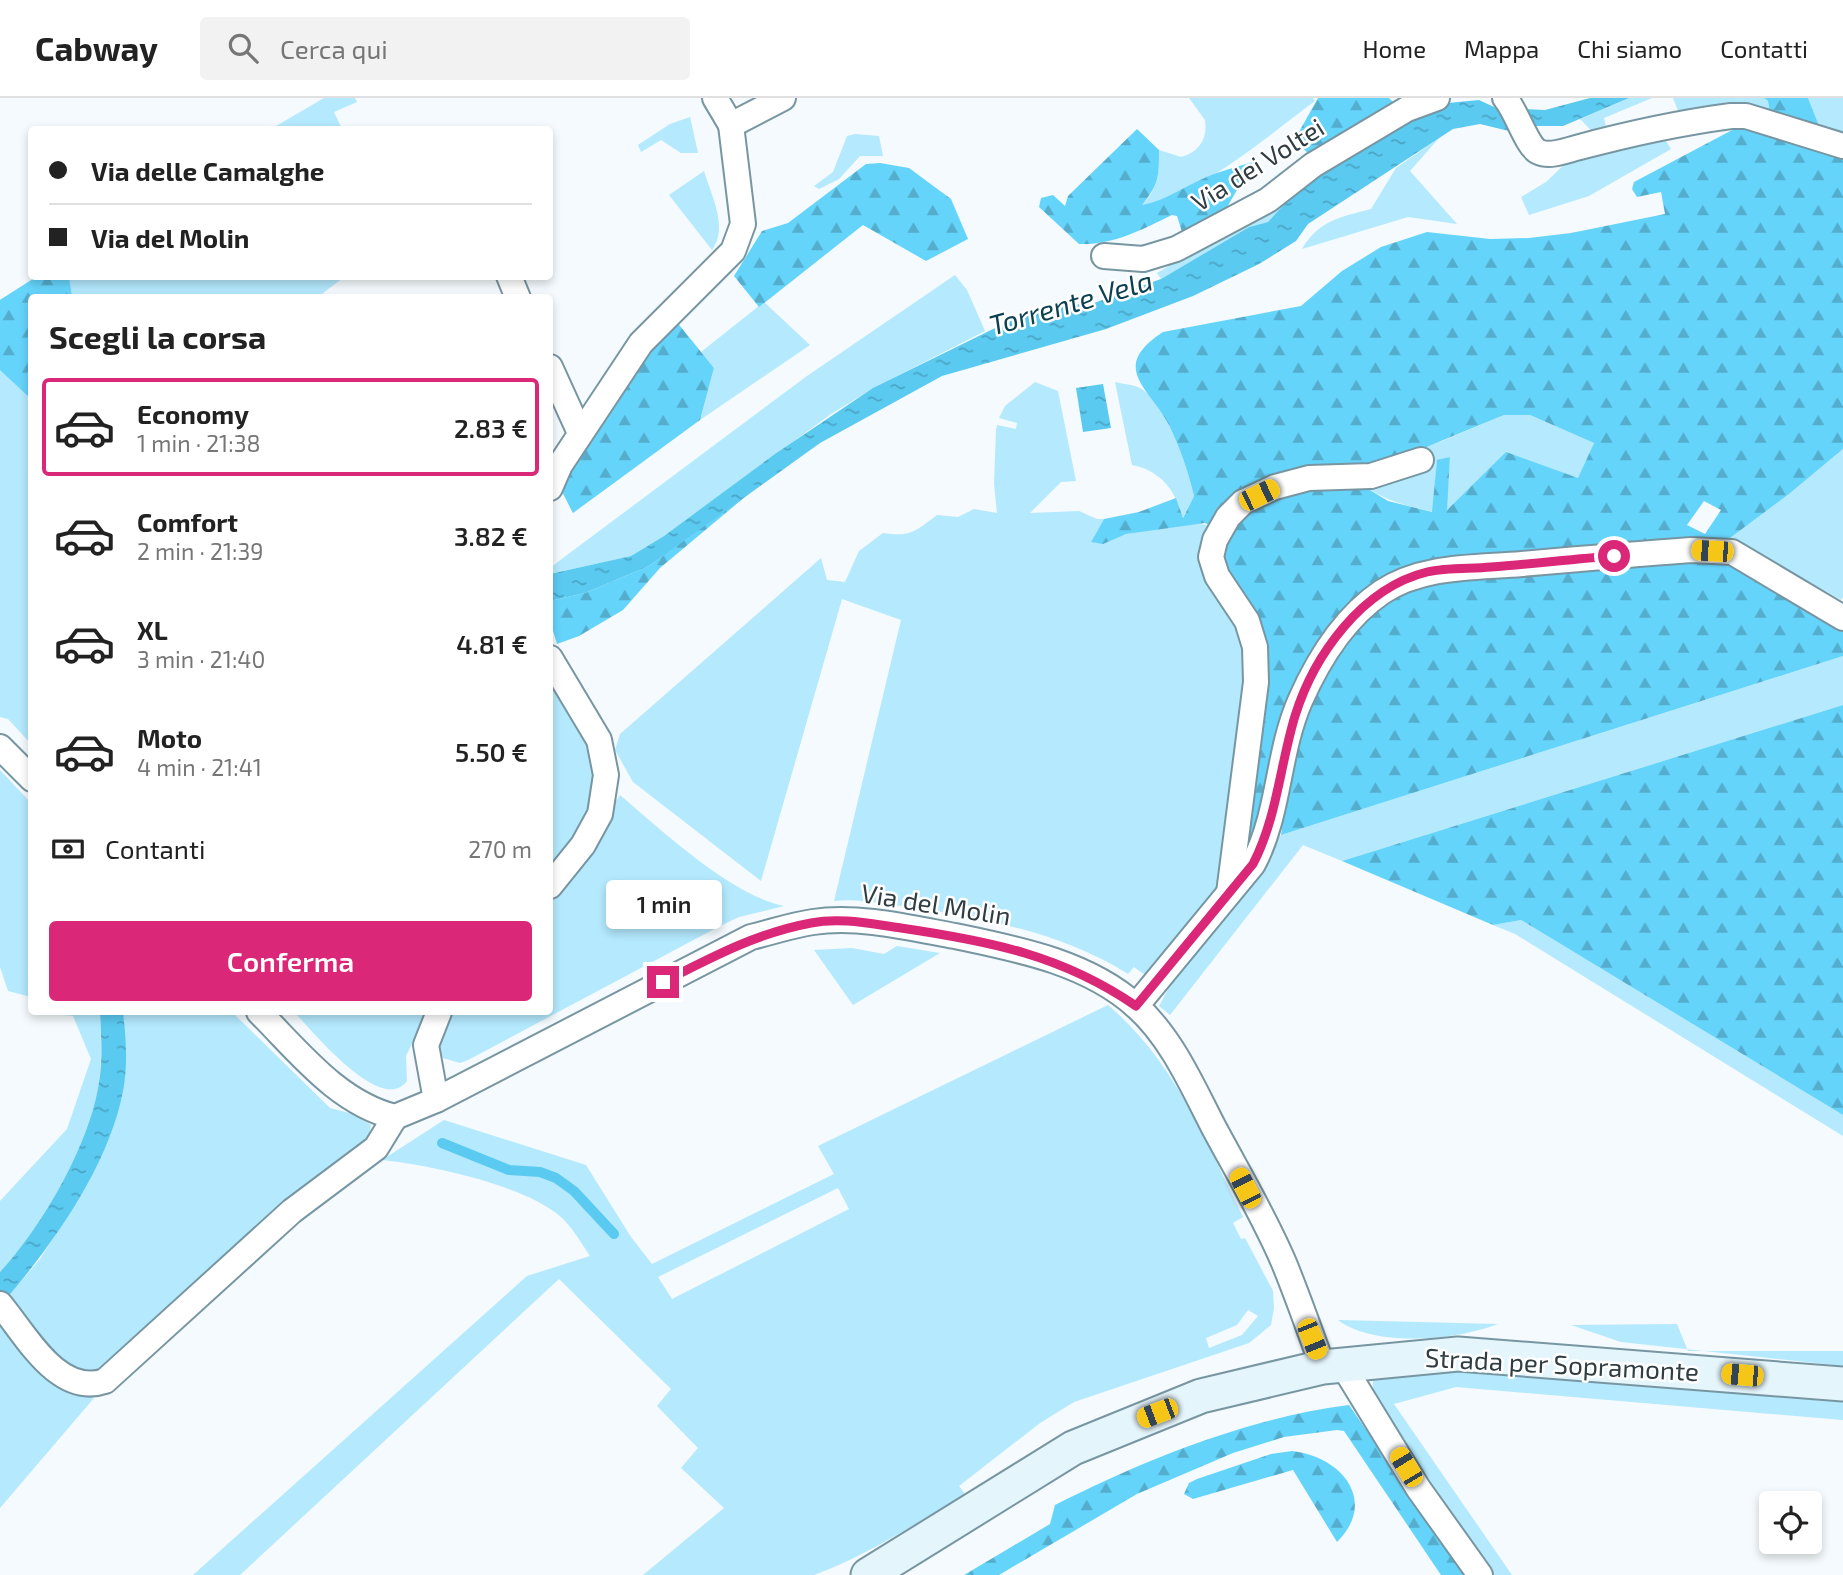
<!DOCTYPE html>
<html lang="it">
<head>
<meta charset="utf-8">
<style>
	body { margin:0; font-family:"Exo 2",sans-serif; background:#f2f2f2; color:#222; height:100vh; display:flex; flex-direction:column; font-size:26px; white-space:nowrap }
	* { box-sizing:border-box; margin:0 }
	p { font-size:23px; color:#767676 }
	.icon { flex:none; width:38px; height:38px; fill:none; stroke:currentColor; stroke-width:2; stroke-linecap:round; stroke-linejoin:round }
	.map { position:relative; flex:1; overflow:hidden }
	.sheet { position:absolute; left:28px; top:196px; width:525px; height:721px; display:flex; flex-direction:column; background:#fff; border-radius:7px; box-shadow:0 4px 10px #0003 }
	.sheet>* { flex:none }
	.hud { position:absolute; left:28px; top:28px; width:525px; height:154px; border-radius:7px; box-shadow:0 4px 10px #0003; display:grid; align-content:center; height:154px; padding:0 21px; background:#fff }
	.buttons { position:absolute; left:1759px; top:1393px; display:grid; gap:14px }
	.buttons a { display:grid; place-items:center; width:63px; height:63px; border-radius:7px; background:#fff; box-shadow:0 4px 10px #0003; font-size:35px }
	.end { position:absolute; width:32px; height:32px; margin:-16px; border:9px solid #db2777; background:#fff; box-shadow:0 0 0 4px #fff }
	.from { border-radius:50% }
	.bubble { position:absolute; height:49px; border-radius:7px; background:#fff; box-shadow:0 4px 10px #0003; font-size:23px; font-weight:600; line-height:49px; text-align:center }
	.car { position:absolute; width:21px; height:42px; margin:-21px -10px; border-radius:9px; box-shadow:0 0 5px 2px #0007; background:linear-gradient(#f5c518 24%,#345 0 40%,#f5c518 0 76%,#345 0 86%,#f5c518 0) }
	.hud b { display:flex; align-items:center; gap:24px; height:66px; font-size:26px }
	.hud b+b { border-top:2px solid #e0e0e0 }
	.hud i { width:18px; height:18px; background:#222 }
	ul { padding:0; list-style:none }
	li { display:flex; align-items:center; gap:21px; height:98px; margin:0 14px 10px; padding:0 7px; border:4px solid transparent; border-radius:7px }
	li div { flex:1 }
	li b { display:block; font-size:26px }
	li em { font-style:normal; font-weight:600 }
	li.current { border-color:#db2777 }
	li>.icon { width:63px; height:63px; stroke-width:1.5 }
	h2 { padding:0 21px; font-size:32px; line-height:84px }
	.pay { display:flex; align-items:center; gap:18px; height:77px; padding:0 21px; font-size:26px }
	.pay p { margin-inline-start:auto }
	.button { display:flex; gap:14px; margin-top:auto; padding:14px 21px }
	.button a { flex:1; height:80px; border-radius:7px; background:#db2777; color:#fff; font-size:28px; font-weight:600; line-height:80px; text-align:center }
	header { display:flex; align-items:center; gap:42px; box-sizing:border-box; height:98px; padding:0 35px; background:#fff; border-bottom:2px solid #e0e0e0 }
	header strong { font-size:33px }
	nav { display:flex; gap:38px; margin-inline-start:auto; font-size:24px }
	.search { width:490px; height:63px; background:#f2f2f2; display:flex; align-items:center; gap:18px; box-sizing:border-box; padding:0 24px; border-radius:7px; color:#767676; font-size:26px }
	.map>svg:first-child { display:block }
	.grass { fill:#b4e9fe; fill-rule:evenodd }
	.forest { fill:url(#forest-firs); fill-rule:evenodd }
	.water { fill:url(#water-ripples) }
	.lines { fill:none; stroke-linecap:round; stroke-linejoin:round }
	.stream { stroke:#5acaf1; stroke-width:10 }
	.minor-casing { stroke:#7796a2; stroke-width:28 }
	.secondary-casing { stroke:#7796a2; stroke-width:37 }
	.minor { stroke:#fff; stroke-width:24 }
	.secondary { stroke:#e5f5fc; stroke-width:33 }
	.route { stroke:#db2777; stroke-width:9 }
	.labels { text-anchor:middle; stroke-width:5; stroke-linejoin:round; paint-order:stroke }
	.street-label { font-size:26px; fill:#303d42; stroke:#fff }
	.water-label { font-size:28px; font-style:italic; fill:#0d4050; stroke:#fff }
</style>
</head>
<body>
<header>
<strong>Cabway</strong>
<div class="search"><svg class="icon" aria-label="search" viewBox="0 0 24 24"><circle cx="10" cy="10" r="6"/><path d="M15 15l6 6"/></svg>Cerca qui</div>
<nav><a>Home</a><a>Mappa</a><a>Chi siamo</a><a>Contatti</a></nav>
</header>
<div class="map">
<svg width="1843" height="1477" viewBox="0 0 1843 1477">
	<defs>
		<pattern id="forest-firs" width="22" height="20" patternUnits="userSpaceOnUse" patternTransform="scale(1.75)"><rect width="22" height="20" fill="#65d4fb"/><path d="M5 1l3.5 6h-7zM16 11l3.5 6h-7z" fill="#54adcd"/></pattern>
		<pattern id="water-ripples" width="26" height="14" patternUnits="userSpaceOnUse" patternTransform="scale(1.75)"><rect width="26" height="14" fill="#5acaf1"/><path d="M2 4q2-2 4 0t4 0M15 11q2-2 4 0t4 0" fill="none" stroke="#4ba5c5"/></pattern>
	</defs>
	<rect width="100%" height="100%" fill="#f4fafd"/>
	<g class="grass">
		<path d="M 324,0 L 355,0 L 357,4 L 334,14 L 342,31 L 271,31 Z"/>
		<path d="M 1189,0 L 1313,0 L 1315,3 C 1263,41 1206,94 1141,108 C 1159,90 1159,76 1159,52 L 1181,59 C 1199,54 1208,41 1205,22 Z"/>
		<path d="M 1629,0 L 1652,0 L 1604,20 L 1607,33 L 1595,36 L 1580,21 Z"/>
		<path d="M 1673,0 L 1764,0 L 1768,3 L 1770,16 L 1728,4 L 1679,15 Z"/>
		<path d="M 1808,0 L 1843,0 L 1843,37 L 1820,30 Z"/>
		<path d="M 690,19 L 698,55 L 681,55 L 661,42 L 641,54 L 638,47 L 670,26 Z"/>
		<path d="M 855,36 L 879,38 L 883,58 L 860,58 L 839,81 L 819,91 L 814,88 L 833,74 L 847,38 Z"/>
		<path d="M 1662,37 L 1671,51 L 1589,98 L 1529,117 L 1521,99 L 1546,84 L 1567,64 Z"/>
		<path d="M 1439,40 L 1410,73 L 1457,126 L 1408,119 L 1302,151 C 1319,122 1341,119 1371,111 L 1396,70 Z"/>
		<path d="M 704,73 C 711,97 729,130 712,152 L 669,97 Z"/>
		<path d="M 1299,90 L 1268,124 L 1249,129 L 1161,181 L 1157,175 Z"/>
		<path d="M 955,177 L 967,192 L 985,233 L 872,291 L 831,316 L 664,438 L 631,458 L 550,476 L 550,471 L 555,466 L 807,278 Z"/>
		<path d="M 36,179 L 344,179 L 318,199 L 32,200 L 31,646 L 8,621 L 0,619 L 0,202 Z"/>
		<path d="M 764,204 L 810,247 L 700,322 L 714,270 L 701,254 Z"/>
		<path d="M 1035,284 L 1058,293 L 1076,383 L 1061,384 L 1030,415 L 1079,413 L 1097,421 L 1104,421 L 1091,444 C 1104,446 1110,441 1123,437 C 1143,432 1195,420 1212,429 L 1244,537 L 1248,592 L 1216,797 L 1148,879 L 1134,869 L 1128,876 C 1063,835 984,820 908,809 C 883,806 859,800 834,803 L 901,522 L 842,501 L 761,783 L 633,684 L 615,652 L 620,636 L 821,460 L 827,482 L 845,484 L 859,453 L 883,435 C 911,439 914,434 937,417 L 958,419 L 974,411 L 997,415 L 994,386 L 996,332 L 997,327 L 1016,331 L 1017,325 L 999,320 L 1005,308 Z"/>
		<path d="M 1115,284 C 1123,286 1136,287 1142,291 C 1168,310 1187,368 1194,398 L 1182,421 C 1178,394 1160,372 1132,367 Z"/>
		<path d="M 1504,317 L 1530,317 L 1594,345 L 1578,381 L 1506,355 L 1446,413 L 1450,359 L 1437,363 L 1433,414 C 1399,406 1371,399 1347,372 L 1442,343 Z"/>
		<path d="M 1843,351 L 1843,499 L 1841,502 L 1730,440 L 1789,396 Z"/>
		<path d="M 1843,558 L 1843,607 L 1342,763 L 1303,747 L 1170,917 L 1159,908 L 1172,884 L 1281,737 Z"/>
		<path d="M 556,590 C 578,628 608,672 588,717 C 579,738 562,758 550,777 L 550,596 Z"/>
		<path d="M 0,672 L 31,705 L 31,899 L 8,893 L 0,869 Z"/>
		<path d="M 620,697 C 661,732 732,798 784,808 L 739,819 L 716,830 L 468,962 L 460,965 L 443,960 L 437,947 L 452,914 L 550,914 L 550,802 L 560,791 Z"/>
		<path d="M 1521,822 L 1843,1017 L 1843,1038 L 1515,836 L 1493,827 Z"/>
		<path d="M 897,848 L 940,855 L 853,907 L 814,852 L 852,850 L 884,856 Z"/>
		<path d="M 1108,907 C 1175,964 1205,1042 1243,1119 L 1233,1125 L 1241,1141 L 1245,1140 L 1273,1193 L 1274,1210 L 1271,1227 L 1249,1245 L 1074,1304 L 1040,1325 L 959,1388 L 965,1396 C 915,1426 868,1457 814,1477 L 643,1477 L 724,1410 L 681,1370 L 698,1350 L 657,1308 L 671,1291 L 559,1181 L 240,1477 L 193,1477 L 527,1178 L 590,1158 C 582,1146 572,1129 561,1119 C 525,1087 430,1067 382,1062 L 444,1022 L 586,1067 L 631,1139 L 652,1166 L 834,1076 L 818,1048 ZM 838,1090 L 849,1111 L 672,1201 L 658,1179 ZM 1248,1212 L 1258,1218 L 1242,1237 L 1209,1250 L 1206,1240 L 1237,1227 Z"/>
		<path d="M 36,914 L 100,914 C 101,937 102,960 99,984 C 90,1046 42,1129 0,1174 L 0,1103 L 67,1031 L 91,961 L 73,918 Z"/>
		<path d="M 123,914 L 232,914 L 330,1010 L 353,1016 L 371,1027 L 368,1043 L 104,1273 L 88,1279 L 60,1265 L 6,1201 L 40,1161 L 78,1101 L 96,1065 L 125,972 Z"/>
		<path d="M 294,914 L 427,914 L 406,958 L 407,983 C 381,1018 312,932 294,914 Z"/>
		<path d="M 0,1218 L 67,1294 L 94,1300 L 0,1410 Z"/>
		<path d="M 1338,1222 L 1498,1226 C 1457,1242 1375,1250 1338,1222 Z"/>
		<path d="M 1677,1226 L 1688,1253 L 1843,1253 L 1843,1268 L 1621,1244 L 1571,1227 Z"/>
		<path d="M 1458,1273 L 1637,1283 L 1843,1303 L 1843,1322 L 1456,1289 L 1394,1306 L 1512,1477 L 1490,1477 L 1389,1327 L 1373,1294 L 1373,1280 Z"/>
	</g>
	<g class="forest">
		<path d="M 1318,0 L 1389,0 L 1397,8 L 1311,59 L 1295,41 Z"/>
		<path d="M 1764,0 L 1808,0 L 1820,30 L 1770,16 L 1768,3 Z"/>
		<path d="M 1736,30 L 1755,30 L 1843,55 L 1843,351 L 1789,396 L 1730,440 L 1404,471 L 1336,527 L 1261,734 L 1243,768 L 1263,584 L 1223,453 L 1229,438 L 1205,425 L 1126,436 L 1103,446 L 1091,444 L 1104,421 L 1139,414 L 1176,400 L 1183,420 L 1194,398 C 1188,373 1180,350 1169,327 C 1150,290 1108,270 1163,234 L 1301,208 L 1342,173 L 1381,149 L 1427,134 L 1490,141 L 1529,140 L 1571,135 L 1665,116 L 1661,94 L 1637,99 L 1632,91 L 1634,84 ZM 1504,317 L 1530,317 L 1594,345 L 1578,380 L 1506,354 L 1447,412 L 1450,359 L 1437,362 L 1432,414 L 1388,403 L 1360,386 L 1402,359 ZM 1704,403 L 1721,412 L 1705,436 L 1687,427 Z"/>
		<path d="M 1137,31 L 1159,52 C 1159,79 1159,86 1142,107 C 1168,102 1186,87 1209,78 C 1224,72 1242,67 1257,63 L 1256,73 L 1241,85 L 1226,111 L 1182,134 L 1177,118 L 1172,117 C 1141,132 1114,147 1079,146 L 1039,109 L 1041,100 L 1053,97 L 1065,108 L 1068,98 Z"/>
		<path d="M 880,65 L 909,70 L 951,101 L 968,141 L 926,163 L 863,127 L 759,209 L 734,178 L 762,133 L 788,125 L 866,66 Z"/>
		<path d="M 36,179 L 69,179 L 72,199 L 32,200 L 31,301 L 0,272 L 0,202 Z"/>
		<path d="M 676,223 L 714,270 L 700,322 L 573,415 L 558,386 L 617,290 Z"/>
		<path d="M 764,383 L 660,470 L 623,512 L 579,538 L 557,546 L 550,523 L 550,503 L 585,495 L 649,468 Z"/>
		<path d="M 1703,459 L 1729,465 L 1843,532 L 1843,558 L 1281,737 C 1293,658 1310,565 1374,510 C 1418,473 1510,474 1565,470 C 1611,466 1657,463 1703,459 Z"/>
		<path d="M 1843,607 L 1843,1017 L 1521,822 L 1493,827 L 1342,763 Z"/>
		<path d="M 1349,1307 L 1467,1477 L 1441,1477 L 1344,1333 L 1337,1332 L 1284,1339 L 1233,1355 L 1137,1396 L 999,1477 L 964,1477 L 1050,1426 L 1055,1407 C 1143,1362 1251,1319 1349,1307 Z"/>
		<path d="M 1292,1353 C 1340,1358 1379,1402 1337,1444 L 1293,1372 L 1193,1401 L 1184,1396 L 1189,1385 L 1197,1381 L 1271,1356 Z"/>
	</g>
	<g class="water">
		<path d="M 1590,0 L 1629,0 L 1563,28 L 1531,28 L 1524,11 L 1545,12 Z"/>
		<path d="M 1479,2 L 1507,15 L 1513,34 L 1480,26 L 1453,31 L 1308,126 L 1296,143 L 1259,166 L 1193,198 L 1106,231 L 942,278 L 820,345 L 649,468 L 585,495 L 550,503 L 550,476 L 631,458 L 664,438 L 775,356 L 873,290 L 1036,210 L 1094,205 L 1161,181 L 1249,129 L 1268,124 L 1299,90 L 1412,17 L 1448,5 Z"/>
		<path d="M 1103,286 L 1111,330 L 1083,334 L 1076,290 Z"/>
		<path d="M 100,914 L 123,914 C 126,940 128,967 123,993 C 109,1067 54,1145 6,1201 L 0,1194 L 0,1174 C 42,1129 90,1046 99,984 C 103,960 101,937 100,914 Z"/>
	</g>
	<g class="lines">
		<path class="stream" d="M 442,1045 L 509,1072 L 540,1074 L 556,1080 L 574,1093 L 614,1136"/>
		<g class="minor-casing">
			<g id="minor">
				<path d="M 715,0 L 731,27"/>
				<path d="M 1505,0 C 1516,12 1528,51 1539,54 C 1550,59 1565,53 1576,50 C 1628,36 1678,25 1731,18 L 1746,18 L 1843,48"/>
				<path d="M 1104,158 L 1143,161 L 1176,151 L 1268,102 L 1313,67 L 1407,11 L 1437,0"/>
				<path d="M 509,178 L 518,200"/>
				<path d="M 550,269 L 580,335"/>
				<path d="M 550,390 L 560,367 L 641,245 L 733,153 L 743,126 L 731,27 L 783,0"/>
				<path d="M 550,560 L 599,642 L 606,677 L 600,716 L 583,747 L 550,788"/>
				<path d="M 0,649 L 32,681"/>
				<path d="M 1229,795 L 1256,584 L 1255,549 L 1247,523 L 1217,478 L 1211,459 L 1215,442 L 1228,419 L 1243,404 L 1275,389 L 1309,380 L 1371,378 L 1421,362"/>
				<path d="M 1136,908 L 1253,766 C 1280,715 1277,656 1300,603 C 1318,562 1345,519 1382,494 C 1423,467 1475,470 1522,466 C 1578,461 1635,456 1691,452 L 1732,454 L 1843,520"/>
				<path d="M 259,914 C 299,954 338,1005 395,1019 L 436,1002 L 751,839 C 772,834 792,827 813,824 C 858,817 911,830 955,838 C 1017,851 1087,864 1136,908 C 1171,939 1192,987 1213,1028 C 1237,1073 1264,1118 1284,1165 C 1298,1199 1310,1234 1323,1269"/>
				<path d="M 436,1002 L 426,947 L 439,914"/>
				<path d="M 0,1206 C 26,1237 58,1299 105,1283 L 292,1113 L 376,1050 L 395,1019"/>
				<path d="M 1342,1266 L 1418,1390 L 1480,1477"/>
			</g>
		</g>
		<g class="secondary-casing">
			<path id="secondary" d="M 868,1477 L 1073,1350 L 1201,1298 L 1323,1269 L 1458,1256 L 1843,1286"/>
		</g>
		<use href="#minor" class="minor"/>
		<use href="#secondary" class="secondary"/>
	</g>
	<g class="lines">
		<path class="route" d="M 663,884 C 712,859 757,835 811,825 C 841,819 871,826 901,830 C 989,843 1062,857 1136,908 L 1253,766 C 1277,720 1280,667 1295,618 C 1314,557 1362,490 1427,474 C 1447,469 1471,471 1491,469 C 1532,466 1573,461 1614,458"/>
	</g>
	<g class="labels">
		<g class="street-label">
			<text transform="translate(1258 67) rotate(-32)" y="9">Via dei Voltei</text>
			<text transform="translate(936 807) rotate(9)" y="9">Via del Molin</text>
			<text transform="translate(1562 1267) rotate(3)" y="9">Strada per Sopramonte</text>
		</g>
		<g class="water-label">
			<text transform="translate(1071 205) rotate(-16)" y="10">Torrente Vela</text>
		</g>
	</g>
</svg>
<div class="buttons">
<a><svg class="icon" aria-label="locate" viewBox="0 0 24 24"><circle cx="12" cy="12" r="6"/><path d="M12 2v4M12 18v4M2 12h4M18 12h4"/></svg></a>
</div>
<i class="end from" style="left:1614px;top:458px"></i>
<i class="end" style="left:663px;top:884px"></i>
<div class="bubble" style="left:606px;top:782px;width:116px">1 min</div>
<i class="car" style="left:1259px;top:397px;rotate:64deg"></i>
<i class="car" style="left:1712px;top:453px;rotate:273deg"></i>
<i class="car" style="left:1245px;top:1090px;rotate:333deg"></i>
<i class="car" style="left:1312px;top:1241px;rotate:158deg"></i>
<i class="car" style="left:1742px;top:1277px;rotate:275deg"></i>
<i class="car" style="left:1157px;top:1315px;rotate:249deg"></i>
<i class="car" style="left:1406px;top:1369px;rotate:329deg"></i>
<div class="hud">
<b><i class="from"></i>Via delle Camalghe</b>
<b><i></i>Via del Molin</b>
</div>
<section class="sheet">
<h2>Scegli la corsa</h2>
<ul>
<li class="current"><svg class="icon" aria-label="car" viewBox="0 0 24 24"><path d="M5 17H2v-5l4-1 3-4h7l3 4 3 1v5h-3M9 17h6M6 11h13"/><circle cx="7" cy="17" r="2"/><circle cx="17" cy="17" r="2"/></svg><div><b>Economy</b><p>1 min · 21:38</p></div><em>2.83 €</em></li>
<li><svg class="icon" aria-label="car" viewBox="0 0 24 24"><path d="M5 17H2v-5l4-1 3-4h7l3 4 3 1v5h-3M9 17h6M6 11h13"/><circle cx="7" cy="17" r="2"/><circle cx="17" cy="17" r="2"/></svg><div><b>Comfort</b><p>2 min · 21:39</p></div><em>3.82 €</em></li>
<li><svg class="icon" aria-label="car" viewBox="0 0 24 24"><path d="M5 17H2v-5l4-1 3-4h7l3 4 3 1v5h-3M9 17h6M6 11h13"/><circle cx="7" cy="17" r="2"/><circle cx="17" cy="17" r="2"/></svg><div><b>XL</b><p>3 min · 21:40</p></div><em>4.81 €</em></li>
<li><svg class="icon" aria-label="car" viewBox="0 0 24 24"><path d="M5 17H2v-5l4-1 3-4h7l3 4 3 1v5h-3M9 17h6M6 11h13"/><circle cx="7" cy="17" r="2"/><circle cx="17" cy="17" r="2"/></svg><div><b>Moto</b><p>4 min · 21:41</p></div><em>5.50 €</em></li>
</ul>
<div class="pay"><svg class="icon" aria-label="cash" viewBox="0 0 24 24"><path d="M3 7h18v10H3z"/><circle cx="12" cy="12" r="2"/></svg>Contanti<p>270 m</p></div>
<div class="button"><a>Conferma</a></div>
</section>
</div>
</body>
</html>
